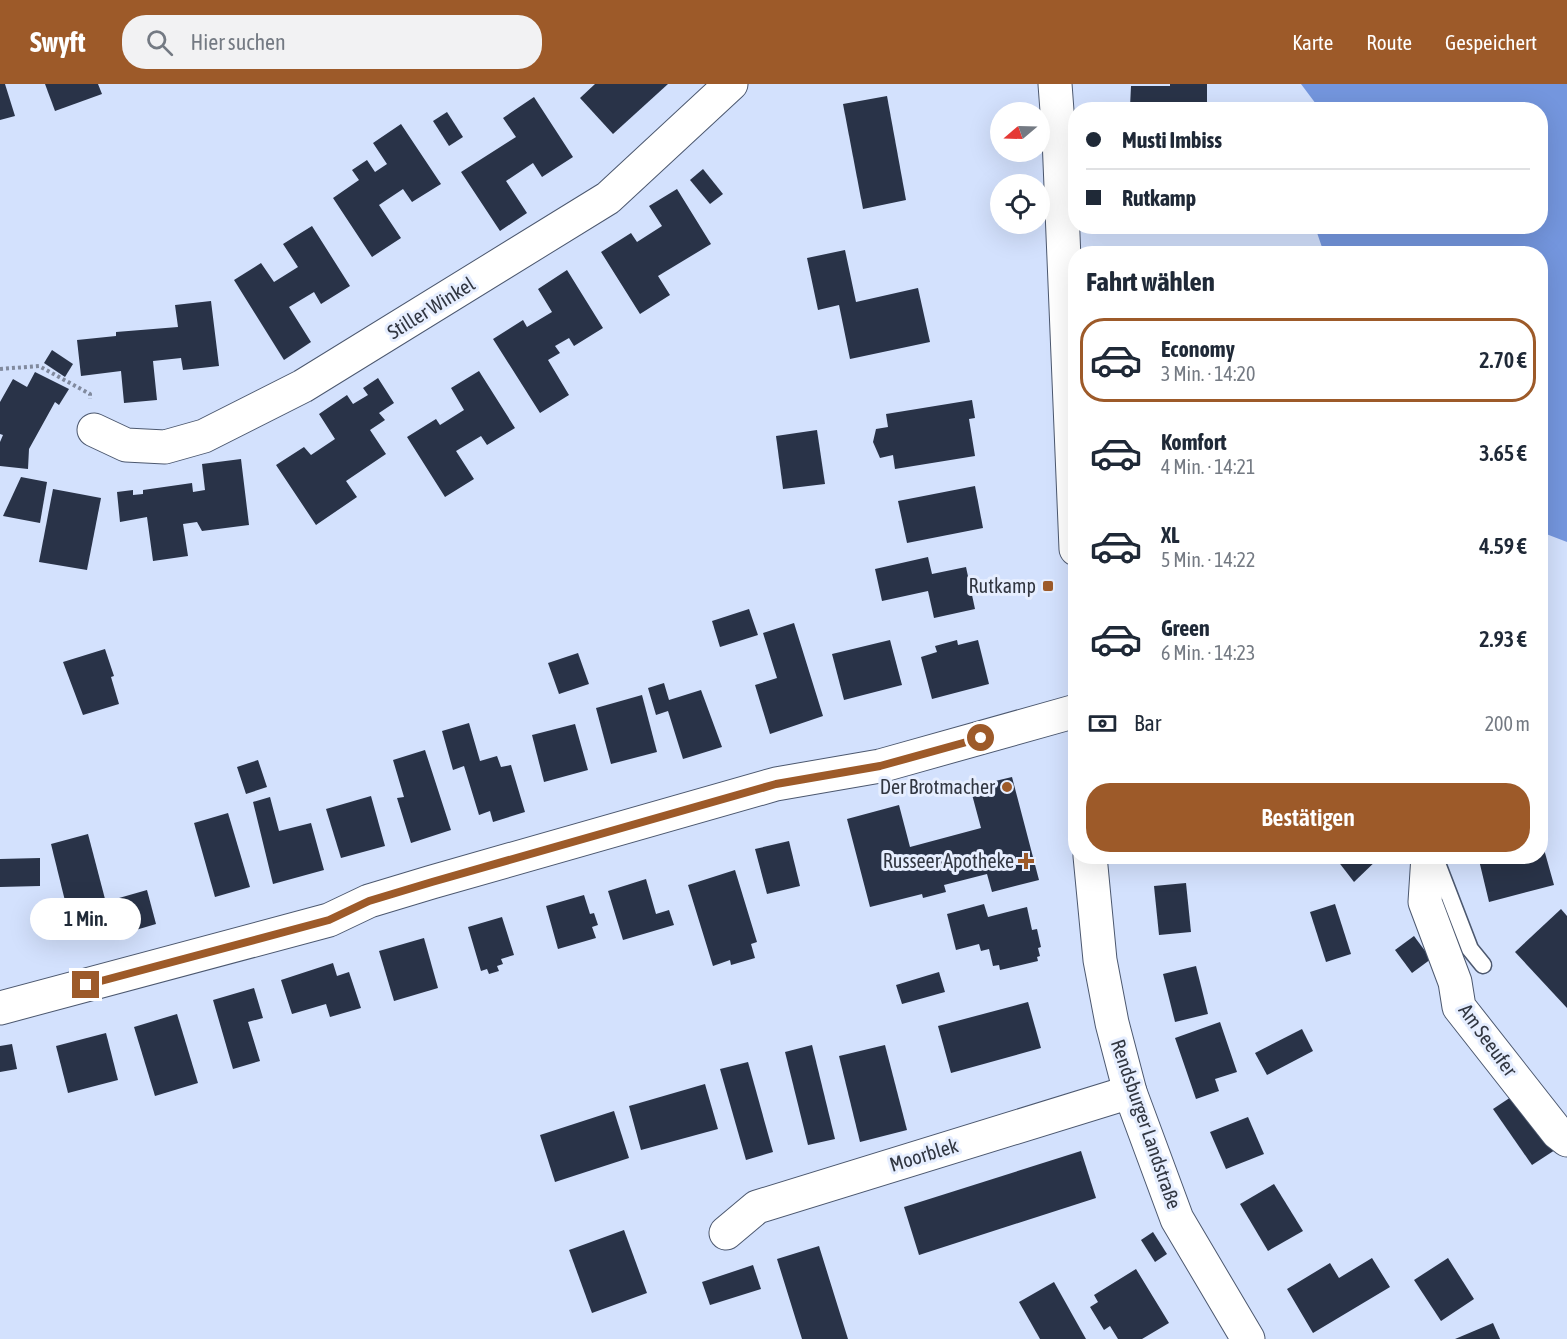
<!DOCTYPE html>
<html lang="de">
<head>
<meta charset="utf-8">
<style>
	body { margin:0; font-family:"Asap Condensed",sans-serif; background:#f2f2f3; color:#1f2937; height:100vh; display:flex; flex-direction:column; font-size:22px; white-space:nowrap }
	* { box-sizing:border-box; margin:0 }
	p { font-size:20px; color:#747a83 }
	.icon { flex:none; width:33px; height:33px; fill:none; stroke:currentColor; stroke-width:2; stroke-linecap:round; stroke-linejoin:round }
	.map { position:relative; flex:1; overflow:hidden }
	.details { position:absolute; left:1068px; top:162px; width:480px; height:618px; display:flex; flex-direction:column; background:#fff; border-radius:24px; box-shadow:0 6px 24px #0002 }
	.details>* { flex:none }
	.banner { position:absolute; left:1068px; top:18px; width:480px; height:132px; border-radius:24px; box-shadow:0 6px 24px #0002; display:grid; align-content:center; height:132px; padding:0 18px; background:#fff }
	.needle { width:39px; rotate:251deg }
	.fabs { position:absolute; left:990px; top:18px; display:grid; gap:12px }
	.fabs a { display:grid; place-items:center; width:60px; height:60px; border-radius:50%; background:#fff; box-shadow:0 6px 24px #0002; font-size:30px }
	.end { position:absolute; width:27px; height:27px; margin:-14px; border:8px solid #9d5a29; background:#fff; box-shadow:0 0 0 3px #fff }
	.from { border-radius:50% }
	.bubble { position:absolute; height:42px; border-radius:21px; background:#fff; box-shadow:0 6px 24px #0002; font-size:20px; font-weight:600; line-height:42px; text-align:center }
	.banner b { display:flex; align-items:center; gap:21px; height:57px; font-size:22px }
	.banner b+b { border-top:2px solid #e0e1e3 }
	.banner i { width:15px; height:15px; background:#1f2937 }
	ul { padding:0; list-style:none }
	li { display:flex; align-items:center; gap:18px; height:84px; margin:0 12px 9px; padding:0 6px; border:3px solid transparent; border-radius:24px }
	li div { flex:1 }
	li b { display:block; font-size:22px }
	li em { font-style:normal; font-weight:600 }
	li.on { border-color:#9d5a29 }
	li>.icon { width:54px; height:54px; stroke-width:1.5 }
	h2 { padding:0 18px; font-size:27px; line-height:72px }
	.pay { display:flex; align-items:center; gap:15px; height:66px; padding:0 18px; font-size:22px }
	.pay p { margin-inline-start:auto }
	.button { display:flex; gap:12px; margin-top:auto; padding:12px 18px }
	.button a { flex:1; height:69px; border-radius:24px; background:#9d5a29; color:#fff; font-size:24px; font-weight:600; line-height:69px; text-align:center }
	header { display:flex; align-items:center; gap:36px; box-sizing:border-box; height:84px; padding:0 30px; background:#9d5a29; color:#fff }
	header strong { font-size:28px }
	nav { display:flex; gap:33px; margin-inline-start:auto; font-size:21px }
	.search { width:420px; height:54px; background:#f2f2f3; display:flex; align-items:center; gap:15px; box-sizing:border-box; padding:0 21px; border-radius:24px; color:#747a83; font-size:22px }
	.map>svg:first-child { display:block }
	.water { fill:#7496de }
	.building { fill:#293348 }
	.lines { fill:none; stroke-linecap:round; stroke-linejoin:round }
	.service-casing { stroke:#4c586f; stroke-width:19 }
	.minor-casing { stroke:#4c586f; stroke-width:35 }
	.tertiary-casing { stroke:#4c586f; stroke-width:35 }
	.path { stroke:#818a9e; stroke-width:4; stroke-dasharray:3 3; stroke-linecap:butt }
	.service { stroke:#fff; stroke-width:16 }
	.minor { stroke:#fff; stroke-width:33 }
	.tertiary { stroke:#fff; stroke-width:33 }
	.route { stroke:#9d5a29; stroke-width:8 }
	.poi-dot { fill:#9d5a29; stroke:#e6eeff; stroke-width:2 }
	.labels { text-anchor:middle; stroke-width:6; stroke-linejoin:round; paint-order:stroke }
	.street-label { font-size:20px; fill:#313641; stroke:#e6eeff }
	.poi-label { font-size:20px; fill:#313641; stroke:#e6eeff; text-anchor:end }
</style>
</head>
<body>
<header>
<strong>Swyft</strong>
<div class="search"><svg class="icon" aria-label="search" viewBox="0 0 24 24"><circle cx="10" cy="10" r="6"/><path d="M15 15l6 6"/></svg>Hier suchen</div>
<nav><a>Karte</a><a>Route</a><a>Gespeichert</a></nav>
</header>
<div class="map">
<svg width="1567" height="1255" viewBox="0 0 1567 1255">
	<rect width="100%" height="100%" fill="#d3e1fd"/>
	<path class="water" d="M 1301,0 L 1567,0 L 1567,458 L 1541,448 L 1540,170 L 1324,169 L 1315,143 L 1540,142 L 1540,26 L 1314,25 L 1316,20 Z"/>
	<g class="building">
		<path d="M 0,0 L 5,0 L 15,32 L 0,36 Z"/>
		<path d="M 45,0 L 98,0 L 102,10 L 55,27 Z"/>
		<path d="M 595,0 L 668,0 L 613,50 L 580,14 Z"/>
		<path d="M 1170,0 L 1207,0 L 1207,22 L 1188,22 L 1188,26 L 1118,26 L 1118,23 L 1130,23 L 1131,2 L 1170,2 Z"/>
		<path d="M 887,12 L 906,116 L 863,125 L 843,20 Z"/>
		<path d="M 534,13 L 573,73 L 542,93 L 533,79 L 506,97 L 527,129 L 500,147 L 461,88 L 516,53 L 503,34 Z"/>
		<path d="M 447,28 L 463,53 L 449,62 L 433,37 Z"/>
		<path d="M 401,40 L 441,100 L 412,118 L 403,105 L 379,121 L 401,154 L 372,173 L 333,114 L 359,96 L 352,86 L 367,76 L 375,88 L 387,80 L 373,59 Z"/>
		<path d="M 703,85 L 723,110 L 710,120 L 690,96 Z"/>
		<path d="M 677,105 L 711,160 L 658,192 L 670,211 L 640,230 L 601,168 L 631,149 L 637,158 L 662,142 L 649,122 Z"/>
		<path d="M 312,142 L 350,202 L 321,220 L 314,208 L 289,223 L 311,258 L 284,276 L 234,196 L 261,179 L 274,198 L 298,183 L 283,160 Z"/>
		<path d="M 845,166 L 856,218 L 918,204 L 930,258 L 850,275 L 839,221 L 818,226 L 807,174 Z"/>
		<path d="M 567,186 L 603,244 L 574,262 L 569,254 L 555,262 L 560,269 L 548,276 L 569,311 L 540,329 L 493,255 L 523,236 L 527,243 L 552,228 L 538,205 Z"/>
		<path d="M 211,217 L 219,282 L 183,286 L 181,274 L 153,277 L 157,316 L 124,319 L 121,287 L 81,292 L 77,256 L 116,252 L 116,248 L 178,243 L 175,221 Z"/>
		<path d="M 52,266 L 73,280 L 65,293 L 44,279 Z"/>
		<path d="M 479,287 L 515,344 L 487,361 L 481,352 L 456,367 L 474,395 L 445,413 L 407,353 L 436,335 L 440,341 L 464,326 L 451,304 Z"/>
		<path d="M 35,288 L 69,305 L 59,321 L 55,318 L 29,365 L 28,385 L 0,382 L 0,358 L 3,351 L 0,350 L 0,318 L 13,295 L 27,303 Z"/>
		<path d="M 378,294 L 394,319 L 379,329 L 385,336 L 370,346 L 386,370 L 346,397 L 357,413 L 316,441 L 276,381 L 304,363 L 311,371 L 335,355 L 319,330 L 347,311 L 353,320 L 368,311 L 363,304 Z"/>
		<path d="M 972,316 L 975,334 L 969,335 L 975,372 L 895,385 L 893,371 L 880,374 L 873,358 L 876,345 L 888,343 L 886,330 Z"/>
		<path d="M 817,346 L 825,400 L 783,405 L 776,352 Z"/>
		<path d="M 241,375 L 249,441 L 202,447 L 197,438 L 183,440 L 188,472 L 153,477 L 147,433 L 120,438 L 117,408 L 133,406 L 133,411 L 143,410 L 143,406 L 192,399 L 193,408 L 205,406 L 202,380 Z"/>
		<path d="M 21,393 L 47,398 L 40,439 L 3,432 Z"/>
		<path d="M 975,402 L 983,444 L 907,459 L 898,417 Z"/>
		<path d="M 53,405 L 101,414 L 87,486 L 39,478 Z"/>
		<path d="M 928,473 L 932,490 L 966,483 L 975,525 L 934,534 L 928,507 L 882,517 L 875,485 Z"/>
		<path d="M 749,525 L 758,551 L 720,563 L 712,537 Z"/>
		<path d="M 794,539 L 823,632 L 770,650 L 755,601 L 777,594 L 763,549 Z"/>
		<path d="M 890,556 L 902,601 L 844,616 L 832,570 Z"/>
		<path d="M 957,556 L 958,561 L 978,556 L 989,600 L 932,615 L 921,573 L 937,568 L 935,562 Z"/>
		<path d="M 105,565 L 114,592 L 111,593 L 119,620 L 83,631 L 63,578 Z"/>
		<path d="M 578,569 L 589,600 L 559,610 L 548,579 Z"/>
		<path d="M 664,599 L 669,616 L 701,606 L 722,663 L 683,675 L 668,627 L 656,631 L 648,604 Z"/>
		<path d="M 642,611 L 657,668 L 611,680 L 596,624 Z"/>
		<path d="M 469,639 L 480,677 L 497,672 L 501,683 L 511,681 L 525,728 L 493,738 L 490,727 L 479,731 L 464,682 L 453,686 L 442,647 Z"/>
		<path d="M 575,640 L 588,686 L 544,698 L 532,651 Z"/>
		<path d="M 425,666 L 451,746 L 411,759 L 397,714 L 404,713 L 393,676 Z"/>
		<path d="M 258,676 L 267,703 L 246,710 L 237,683 Z"/>
		<path d="M 1012,693 L 1039,796 L 992,808 L 987,790 L 944,801 L 946,808 L 923,814 L 922,810 L 870,823 L 847,735 L 899,721 L 910,763 L 981,744 L 970,703 Z"/>
		<path d="M 371,712 L 385,762 L 341,774 L 326,725 Z"/>
		<path d="M 270,713 L 279,747 L 311,739 L 324,786 L 273,800 L 253,718 Z"/>
		<path d="M 228,729 L 250,803 L 215,813 L 194,739 Z"/>
		<path d="M 88,750 L 105,815 L 67,825 L 51,760 Z"/>
		<path d="M 1540,751 L 1554,801 L 1489,818 L 1478,772 L 1540,772 Z"/>
		<path d="M 789,757 L 800,802 L 767,810 L 755,765 Z"/>
		<path d="M 1334,772 L 1381,772 L 1354,798 Z"/>
		<path d="M 40,774 L 40,802 L 0,803 L 0,775 Z"/>
		<path d="M 735,786 L 757,858 L 751,860 L 755,874 L 731,881 L 730,876 L 713,882 L 688,801 Z"/>
		<path d="M 646,795 L 656,830 L 669,826 L 674,841 L 623,856 L 608,807 Z"/>
		<path d="M 1186,799 L 1191,848 L 1159,851 L 1154,802 Z"/>
		<path d="M 147,806 L 156,840 L 129,848 L 119,814 Z"/>
		<path d="M 584,811 L 590,830 L 594,829 L 598,841 L 592,843 L 596,854 L 558,865 L 546,822 Z"/>
		<path d="M 984,820 L 988,833 L 1027,823 L 1032,846 L 1037,845 L 1041,863 L 1038,864 L 1040,872 L 1037,873 L 1038,877 L 1000,886 L 999,881 L 993,882 L 989,865 L 981,867 L 979,860 L 956,866 L 947,830 Z"/>
		<path d="M 1335,820 L 1351,870 L 1326,878 L 1310,828 Z"/>
		<path d="M 1561,825 L 1567,832 L 1567,924 L 1515,868 Z"/>
		<path d="M 502,833 L 514,871 L 501,875 L 503,880 L 497,882 L 499,887 L 489,890 L 487,885 L 481,887 L 468,843 Z"/>
		<path d="M 1414,852 L 1431,875 L 1412,889 L 1395,866 Z"/>
		<path d="M 424,854 L 438,904 L 394,917 L 379,867 Z"/>
		<path d="M 333,879 L 337,892 L 349,888 L 361,924 L 330,933 L 326,920 L 292,930 L 281,896 Z"/>
		<path d="M 1196,882 L 1208,930 L 1175,938 L 1163,890 Z"/>
		<path d="M 939,888 L 945,908 L 902,920 L 896,901 Z"/>
		<path d="M 254,904 L 263,934 L 248,938 L 260,977 L 233,985 L 213,916 Z"/>
		<path d="M 1028,918 L 1041,964 L 951,989 L 938,942 Z"/>
		<path d="M 177,930 L 198,999 L 155,1012 L 134,943 Z"/>
		<path d="M 1220,938 L 1237,988 L 1215,995 L 1219,1007 L 1196,1015 L 1175,954 Z"/>
		<path d="M 1302,945 L 1313,967 L 1267,991 L 1255,969 Z"/>
		<path d="M 106,949 L 118,996 L 68,1009 L 56,962 Z"/>
		<path d="M 12,960 L 17,985 L 0,988 L 0,962 Z"/>
		<path d="M 812,961 L 835,1055 L 808,1061 L 785,968 Z"/>
		<path d="M 885,961 L 907,1046 L 860,1058 L 839,972 Z"/>
		<path d="M 748,978 L 773,1068 L 746,1076 L 720,985 Z"/>
		<path d="M 705,1000 L 718,1045 L 641,1066 L 629,1022 Z"/>
		<path d="M 1517,1009 L 1555,1066 L 1532,1081 L 1493,1025 Z"/>
		<path d="M 614,1027 L 629,1074 L 555,1098 L 540,1051 Z"/>
		<path d="M 1248,1033 L 1264,1070 L 1226,1085 L 1210,1048 Z"/>
		<path d="M 1081,1067 L 1096,1114 L 919,1171 L 904,1123 Z"/>
		<path d="M 1274,1100 L 1303,1147 L 1268,1167 L 1240,1120 Z"/>
		<path d="M 624,1146 L 647,1209 L 592,1229 L 569,1166 Z"/>
		<path d="M 1153,1148 L 1167,1170 L 1155,1178 L 1141,1156 Z"/>
		<path d="M 819,1162 L 838,1223 L 848,1255 L 802,1255 L 796,1236 L 777,1175 Z"/>
		<path d="M 1372,1174 L 1390,1203 L 1313,1249 L 1287,1205 L 1330,1179 L 1339,1194 Z"/>
		<path d="M 1448,1174 L 1474,1215 L 1441,1237 L 1414,1196 Z"/>
		<path d="M 753,1181 L 761,1205 L 710,1221 L 702,1198 Z"/>
		<path d="M 1136,1185 L 1169,1239 L 1142,1255 L 1118,1255 L 1110,1242 L 1104,1246 L 1090,1223 L 1098,1218 L 1094,1211 Z"/>
		<path d="M 1054,1198 L 1086,1255 L 1040,1255 L 1019,1218 Z"/>
		<path d="M 1493,1239 L 1500,1255 L 1455,1255 Z"/>
	</g>
	<g class="lines">
		<g class="service-casing">
			<path id="service" d="M 1435,774 L 1470,865 L 1483,881"/>
		</g>
		<g class="minor-casing">
			<g id="minor">
				<path d="M 94,346 L 126,361 L 165,363 L 204,352 L 303,302 L 608,114 L 731,0"/>
				<path d="M 1428,772 L 1425,818 L 1455,898 L 1459,923 L 1558,1049 L 1567,1056"/>
				<path d="M 0,924 L 329,836 L 369,817 L 432,798 L 776,700 L 880,682 L 1076,627"/>
				<path d="M 726,1149 L 757,1123 L 1130,1008"/>
			</g>
		</g>
		<g class="tertiary-casing">
			<g id="tertiary">
				<path d="M 1055,0 L 1059,54 L 1076,465"/>
				<path d="M 1090,772 L 1100,876 L 1112,939 L 1130,1008 L 1177,1135 L 1248,1255"/>
			</g>
		</g>
		<path class="path" d="M 0,285 L 39,282 L 90,310 L 90,315"/>
		<use href="#service" class="service"/>
		<use href="#minor" class="minor"/>
		<use href="#tertiary" class="tertiary"/>
	</g>
	<g class="lines">
		<path class="route" d="M 86,901 L 329,836 L 369,817 L 432,798 L 776,700 L 880,682 L 981,654"/>
	</g>
	<g class="poi-dot">
		<rect x="1042" y="496" width="12" height="12" rx="3"/>
		<circle cx="1007" cy="703" r="6"/>
		<path d="M1023 768h6v6h6v6h-6v6h-6v-6h-6v-6h6z"/>
	</g>
	<g class="labels">
		<g class="street-label">
			<text transform="translate(431 224) rotate(-32)" y="7">Stiller Winkel</text>
			<text transform="translate(1488 956) rotate(54)" y="7">Am Seeufer</text>
			<text transform="translate(1146 1040) rotate(71)" y="7">Rendsburger Landstraße</text>
			<text transform="translate(924 1071) rotate(-17)" y="7">Moorblek</text>
		</g>
		<g class="poi-label">
			<text x="1036" y="509">Rutkamp</text>
			<text x="995" y="710">Der Brotmacher</text>
			<text x="1014" y="784">Russeer Apotheke</text>
		</g>
	</g>
</svg>
<div class="fabs">
<a><svg class="needle" viewBox="-14 -14 28 28"><path d="M0-13l5 13h-10z" fill="#e53935"/><path d="M0 13l5-13h-10z" fill="#747a83"/></svg></a>
<a><svg class="icon" aria-label="locate" viewBox="0 0 24 24"><circle cx="12" cy="12" r="6"/><path d="M12 2v4M12 18v4M2 12h4M18 12h4"/></svg></a>
</div>
<i class="end from" style="left:981px;top:654px"></i>
<i class="end" style="left:86px;top:901px"></i>
<div class="bubble" style="left:30px;top:814px;width:111px">1 Min.</div>
<div class="banner">
<b><i class="from"></i>Musti Imbiss</b>
<b><i></i>Rutkamp</b>
</div>
<section class="details">
<h2>Fahrt wählen</h2>
<ul>
<li class="on"><svg class="icon" aria-label="car" viewBox="0 0 24 24"><path d="M5 17H2v-5l4-1 3-4h7l3 4 3 1v5h-3M9 17h6M6 11h13"/><circle cx="7" cy="17" r="2"/><circle cx="17" cy="17" r="2"/></svg><div><b>Economy</b><p>3 Min. · 14:20</p></div><em>2.70 €</em></li>
<li><svg class="icon" aria-label="car" viewBox="0 0 24 24"><path d="M5 17H2v-5l4-1 3-4h7l3 4 3 1v5h-3M9 17h6M6 11h13"/><circle cx="7" cy="17" r="2"/><circle cx="17" cy="17" r="2"/></svg><div><b>Komfort</b><p>4 Min. · 14:21</p></div><em>3.65 €</em></li>
<li><svg class="icon" aria-label="car" viewBox="0 0 24 24"><path d="M5 17H2v-5l4-1 3-4h7l3 4 3 1v5h-3M9 17h6M6 11h13"/><circle cx="7" cy="17" r="2"/><circle cx="17" cy="17" r="2"/></svg><div><b>XL</b><p>5 Min. · 14:22</p></div><em>4.59 €</em></li>
<li><svg class="icon" aria-label="car" viewBox="0 0 24 24"><path d="M5 17H2v-5l4-1 3-4h7l3 4 3 1v5h-3M9 17h6M6 11h13"/><circle cx="7" cy="17" r="2"/><circle cx="17" cy="17" r="2"/></svg><div><b>Green</b><p>6 Min. · 14:23</p></div><em>2.93 €</em></li>
</ul>
<div class="pay"><svg class="icon" aria-label="cash" viewBox="0 0 24 24"><path d="M3 7h18v10H3z"/><circle cx="12" cy="12" r="2"/></svg>Bar<p>200 m</p></div>
<div class="button"><a>Bestätigen</a></div>
</section>
</div>
</body>
</html>
